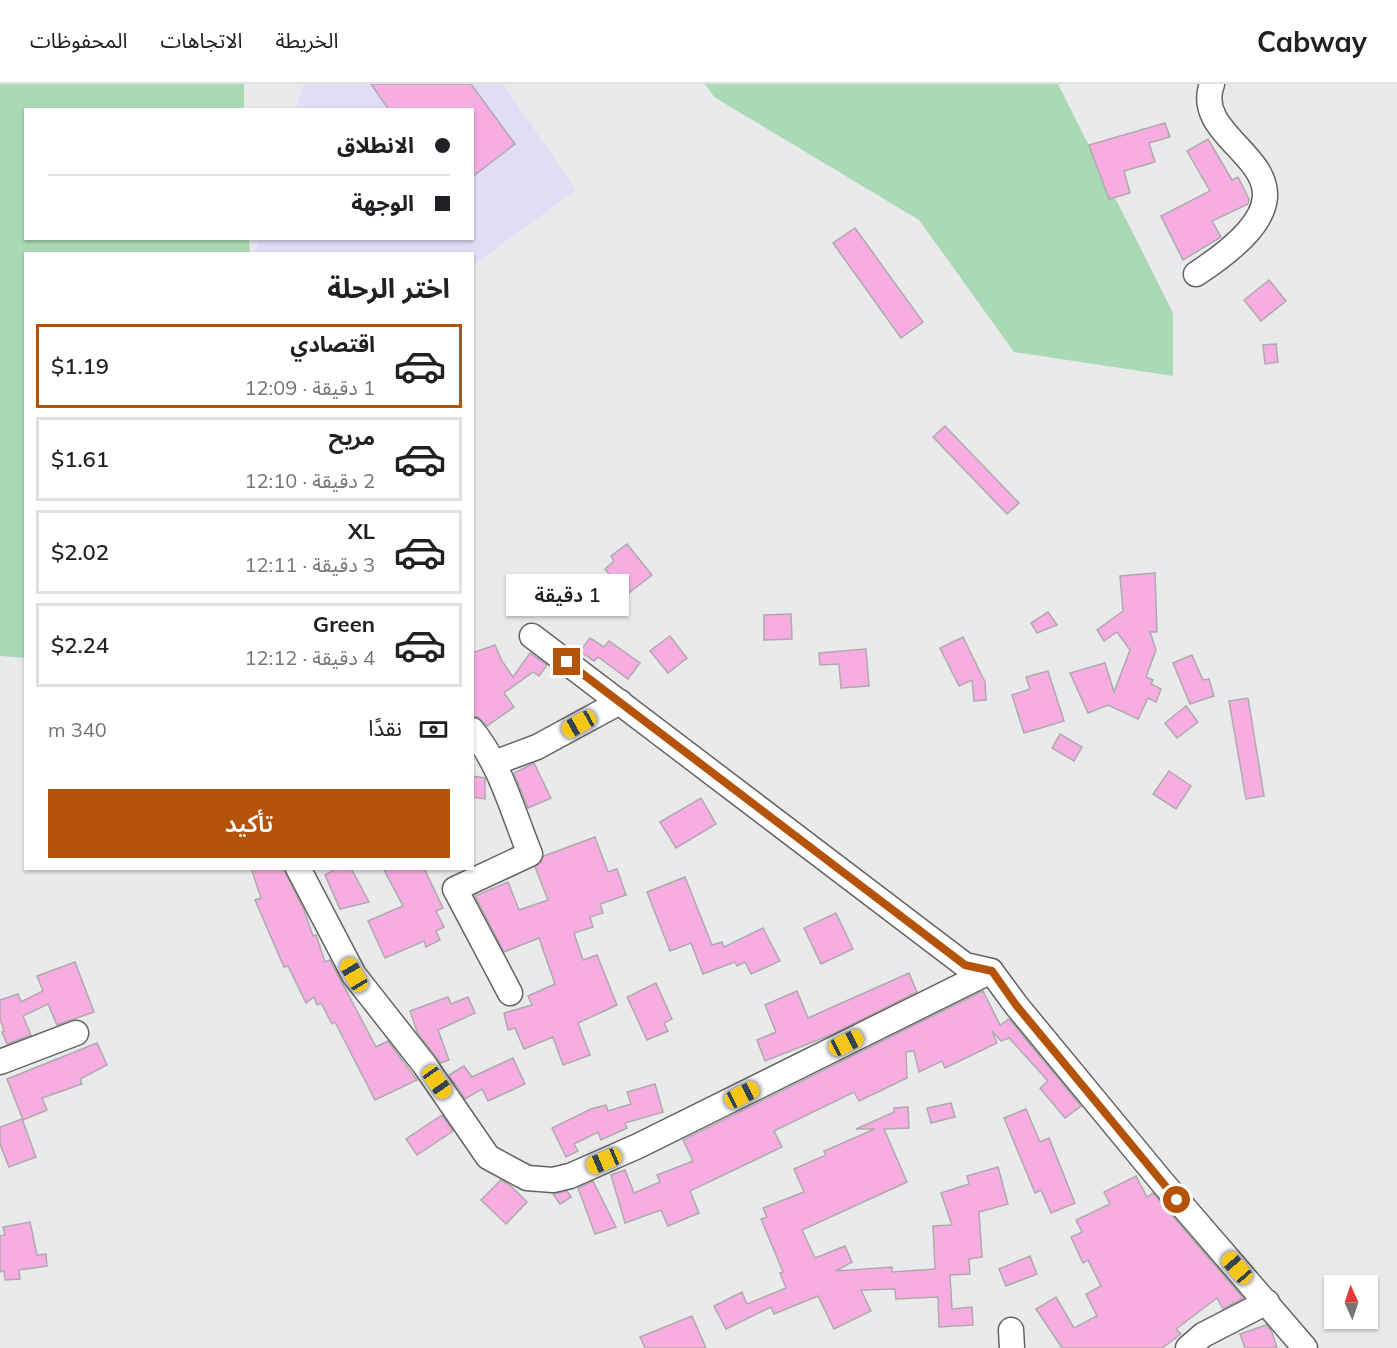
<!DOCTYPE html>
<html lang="ar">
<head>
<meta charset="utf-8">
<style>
	body { margin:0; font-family:Mulish,"Noto Sans Arabic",sans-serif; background:#f2f2f2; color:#202124; direction:rtl; height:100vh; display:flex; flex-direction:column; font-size:22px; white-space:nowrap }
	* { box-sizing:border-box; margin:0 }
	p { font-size:20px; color:#757577 }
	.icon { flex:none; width:33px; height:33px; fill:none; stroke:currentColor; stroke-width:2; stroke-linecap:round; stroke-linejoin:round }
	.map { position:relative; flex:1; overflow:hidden; direction:ltr }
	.sheet { position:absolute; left:24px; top:168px; width:450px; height:618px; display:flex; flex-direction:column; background:#fff; border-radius:0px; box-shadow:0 2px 4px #0004; direction:rtl }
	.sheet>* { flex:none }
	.guide { position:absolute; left:24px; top:24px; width:450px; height:132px; border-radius:0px; box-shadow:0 2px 4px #0004; direction:rtl; display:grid; align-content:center; height:132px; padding:0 24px; background:#fff }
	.needle { width:39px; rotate:357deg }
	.tools { position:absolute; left:1324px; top:1191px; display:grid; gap:12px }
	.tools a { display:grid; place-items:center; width:54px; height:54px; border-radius:0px; background:#fff; box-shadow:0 2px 4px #0004; font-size:30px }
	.end { position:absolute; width:27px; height:27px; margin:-14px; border:8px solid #b45309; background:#fff; box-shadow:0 0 0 3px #fff }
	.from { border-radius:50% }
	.bubble { position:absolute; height:42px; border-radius:0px; background:#fff; box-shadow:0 2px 4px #0004; font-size:20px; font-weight:600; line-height:42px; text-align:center; direction:rtl }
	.car { position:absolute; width:18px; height:36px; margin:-18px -9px; border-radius:8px; box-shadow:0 0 4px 2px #0007; background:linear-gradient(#f5c518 24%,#345 0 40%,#f5c518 0 76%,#345 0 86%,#f5c518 0) }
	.guide b { display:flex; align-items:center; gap:21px; height:57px; font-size:22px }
	.guide b+b { border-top:2px solid #e0e0e0 }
	.guide i { width:15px; height:15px; background:#202124 }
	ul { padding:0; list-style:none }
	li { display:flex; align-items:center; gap:18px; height:84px; margin:0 12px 9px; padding:0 12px; border:3px solid #e0e0e0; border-radius:0px }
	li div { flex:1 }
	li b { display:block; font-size:22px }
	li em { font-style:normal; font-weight:600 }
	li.on { border-color:#b45309 }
	li>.icon { width:54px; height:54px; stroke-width:1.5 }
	h2 { padding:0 24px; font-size:27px; line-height:72px }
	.pay { display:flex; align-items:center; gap:15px; height:66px; padding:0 24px; font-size:22px }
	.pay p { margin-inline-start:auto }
	.cta { display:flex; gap:12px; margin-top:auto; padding:12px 24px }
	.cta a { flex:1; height:69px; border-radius:0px; background:#b45309; color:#fff; font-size:24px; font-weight:600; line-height:69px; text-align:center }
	header { display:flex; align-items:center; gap:36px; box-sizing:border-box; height:84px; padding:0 30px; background:#fff; border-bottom:2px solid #e0e0e0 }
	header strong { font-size:28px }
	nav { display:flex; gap:33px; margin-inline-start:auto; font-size:21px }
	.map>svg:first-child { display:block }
	.industrial { fill:#e1ddf4 }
	.green { fill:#aadab5 }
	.building { fill:#f7ade1; stroke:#adabac; stroke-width:1.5 }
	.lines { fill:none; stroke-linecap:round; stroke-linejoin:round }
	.minor-casing { stroke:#646465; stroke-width:27 }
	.minor { stroke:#fff; stroke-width:24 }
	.route { stroke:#b45309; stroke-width:8 }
</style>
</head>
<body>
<header>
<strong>Cabway</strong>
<nav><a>الخريطة</a><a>الاتجاهات</a><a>المحفوظات</a></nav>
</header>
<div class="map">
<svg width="1397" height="1264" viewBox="0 0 1397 1264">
	<rect width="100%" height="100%" fill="#eaeaec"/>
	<path class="industrial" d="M 304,0 L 503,0 L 576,106 L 473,181 L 472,170 L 254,170 L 258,155 L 472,154 L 472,26 L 296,25 Z"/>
	<g class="green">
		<path d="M 0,0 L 244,0 L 244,25 L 26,26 L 26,154 L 249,155 L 250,169 L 26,170 L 25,574 L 0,572 Z"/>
		<path d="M 705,0 L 1058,0 L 1173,229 L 1173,292 L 1014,268 L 919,136 L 714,13 Z"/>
	</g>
	<g class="building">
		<path d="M 371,0 L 471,0 L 515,60 L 472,93 L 472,26 L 389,26 Z"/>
		<path d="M 1165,39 L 1170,53 L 1149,59 L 1155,78 L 1124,87 L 1130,109 L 1109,115 L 1089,61 Z"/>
		<path d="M 1208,55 L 1232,96 L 1238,93 L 1249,115 L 1248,120 L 1212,137 L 1221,153 L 1183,176 L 1161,132 L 1210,107 L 1187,67 Z"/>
		<path d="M 855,144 L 923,238 L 901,254 L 833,159 Z"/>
		<path d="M 1269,196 L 1286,217 L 1261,237 L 1244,216 Z"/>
		<path d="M 1276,260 L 1278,278 L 1265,280 L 1263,261 Z"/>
		<path d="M 945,342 L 1019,419 L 1007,430 L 933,353 Z"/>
		<path d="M 627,460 L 652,491 L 626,511 L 605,485 L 614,477 L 611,472 Z"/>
		<path d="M 1155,489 L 1157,548 L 1150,548 L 1156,566 L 1146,593 L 1153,596 L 1151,600 L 1161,605 L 1156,618 L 1148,614 L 1138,635 L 1108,621 L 1088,629 L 1070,589 L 1105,579 L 1114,608 L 1130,566 L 1117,548 L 1104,557 L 1097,546 L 1123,527 L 1120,492 Z"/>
		<path d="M 1048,528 L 1057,541 L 1037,549 L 1031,539 Z"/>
		<path d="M 791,530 L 792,555 L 764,556 L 764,531 Z"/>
		<path d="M 670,552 L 687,574 L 668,589 L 650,567 Z"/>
		<path d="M 963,553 L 985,598 L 986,616 L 974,617 L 972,596 L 959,602 L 940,564 Z"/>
		<path d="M 590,554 L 604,563 L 609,557 L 640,579 L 628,595 L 598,573 L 594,577 L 580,567 Z"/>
		<path d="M 495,561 L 502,577 L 513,593 L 530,569 L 547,581 L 539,592 L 533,588 L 504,609 L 514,623 L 487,642 L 478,633 L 472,632 L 472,569 Z"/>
		<path d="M 866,565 L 869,602 L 841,604 L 839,580 L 820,581 L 819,569 Z"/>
		<path d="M 1192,571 L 1203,596 L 1209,595 L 1214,612 L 1190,620 L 1173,579 Z"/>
		<path d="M 1048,587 L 1064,637 L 1024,649 L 1012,611 L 1030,605 L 1026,593 Z"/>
		<path d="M 1248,614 L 1264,712 L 1246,715 L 1229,617 Z"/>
		<path d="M 1186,622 L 1198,638 L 1177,654 L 1165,639 Z"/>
		<path d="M 1060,650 L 1082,663 L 1074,677 L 1052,664 Z"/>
		<path d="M 534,679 L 551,714 L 528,724 L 514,689 Z"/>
		<path d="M 1169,687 L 1191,702 L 1176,725 L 1153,710 Z"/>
		<path d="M 472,692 L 485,694 L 485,715 L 472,713 Z"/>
		<path d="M 701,714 L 716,740 L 676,764 L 660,738 Z"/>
		<path d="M 595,753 L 608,788 L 617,785 L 626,811 L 600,820 L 603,829 L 590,833 L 593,843 L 574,849 L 583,876 L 597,871 L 617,921 L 578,939 L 590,971 L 563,981 L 553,953 L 524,965 L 515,944 L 508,946 L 504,929 L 532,921 L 528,912 L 555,900 L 539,854 L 504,868 L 475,812 L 508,798 L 519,826 L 548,816 L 535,783 L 544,772 Z"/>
		<path d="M 251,784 L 283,784 L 304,826 L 313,852 L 316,851 L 325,878 L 330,876 L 376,963 L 388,957 L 417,996 L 375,1016 L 335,938 L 332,940 L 321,919 L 317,921 L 314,913 L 306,919 L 288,882 L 284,883 L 255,816 L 261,814 Z"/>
		<path d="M 337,784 L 351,784 L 369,818 L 340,825 L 325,791 Z"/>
		<path d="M 383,784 L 424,784 L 443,824 L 436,827 L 444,843 L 436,847 L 440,856 L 426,863 L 424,857 L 385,874 L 368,837 L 403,822 Z"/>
		<path d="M 685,793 L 712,861 L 722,858 L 724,863 L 763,844 L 780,877 L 751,890 L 745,878 L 737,882 L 735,878 L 703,890 L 691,859 L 670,867 L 647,808 Z"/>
		<path d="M 836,829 L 853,865 L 821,880 L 804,844 Z"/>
		<path d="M 75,878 L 94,928 L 57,941 L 48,920 L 23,932 L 31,951 L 7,960 L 2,948 L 4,947 L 0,935 L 0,916 L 18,910 L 21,918 L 43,907 L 37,892 Z"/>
		<path d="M 909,889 L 917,908 L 833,950 L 765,977 L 757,956 L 776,948 L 765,921 L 797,907 L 808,934 Z"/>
		<path d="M 656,899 L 672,935 L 664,939 L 668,947 L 647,956 L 627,913 Z"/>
		<path d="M 983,907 L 1000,941 L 1009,935 L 1081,1022 L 1065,1034 L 1040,1004 L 1048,997 L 1009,954 L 1001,957 L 992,947 L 997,959 L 945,984 L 942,977 L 919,988 L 914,967 L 906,968 L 907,994 L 859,1017 L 854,1008 L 774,1047 L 782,1063 L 690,1107 L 699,1129 L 668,1142 L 661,1126 L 625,1139 L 611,1091 L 625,1086 L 634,1109 L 660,1098 L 657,1091 L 693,1077 L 683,1056 Z"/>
		<path d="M 448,913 L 451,920 L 468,913 L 475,929 L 438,946 L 449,976 L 441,979 L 418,950 L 410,927 Z"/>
		<path d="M 97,959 L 107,981 L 80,995 L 82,1000 L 42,1014 L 47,1026 L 23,1036 L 7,995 Z"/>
		<path d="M 513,974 L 525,1000 L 488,1017 L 482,1005 L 465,1015 L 449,991 L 464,982 L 472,993 Z"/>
		<path d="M 655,1000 L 663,1028 L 625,1039 L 627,1044 L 601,1056 L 598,1048 L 574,1060 L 578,1067 L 566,1073 L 552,1044 L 591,1025 L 606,1021 L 608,1027 L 631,1020 L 627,1008 Z"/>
		<path d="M 951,1019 L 955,1033 L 931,1039 L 927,1024 Z"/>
		<path d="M 908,1023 L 909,1044 L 884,1045 L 907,1098 L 802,1146 L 815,1174 L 845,1162 L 852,1178 L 836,1187 L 892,1183 L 892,1188 L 935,1185 L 933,1142 L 952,1141 L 941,1109 L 969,1100 L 967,1092 L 998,1083 L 1008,1120 L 979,1128 L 982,1173 L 969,1175 L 970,1190 L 950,1191 L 952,1225 L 972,1223 L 973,1241 L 939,1243 L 938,1213 L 896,1215 L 895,1205 L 861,1206 L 871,1227 L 834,1245 L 818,1212 L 774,1230 L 771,1223 L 726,1245 L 714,1222 L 742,1208 L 747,1220 L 786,1204 L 780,1189 L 783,1188 L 761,1135 L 767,1133 L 763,1124 L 804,1108 L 794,1085 L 826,1071 L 824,1067 L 875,1045 L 856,1045 L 894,1028 L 894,1024 Z"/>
		<path d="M 1026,1025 L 1040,1058 L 1049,1054 L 1075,1119 L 1051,1129 L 1041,1106 L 1035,1109 L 1004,1034 Z"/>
		<path d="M 442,1031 L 453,1047 L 417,1071 L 406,1055 Z"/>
		<path d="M 22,1035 L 36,1073 L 9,1083 L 0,1060 L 0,1043 Z"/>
		<path d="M 1136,1092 L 1147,1113 L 1153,1109 L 1243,1214 L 1223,1225 L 1217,1214 L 1176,1245 L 1181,1250 L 1162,1264 L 1062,1264 L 1036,1225 L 1056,1213 L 1074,1244 L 1097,1232 L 1086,1210 L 1101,1202 L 1088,1176 L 1083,1179 L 1071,1153 L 1082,1148 L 1076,1136 L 1110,1120 L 1104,1108 Z"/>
		<path d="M 501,1096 L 511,1102 L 527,1118 L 506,1140 L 481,1116 Z"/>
		<path d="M 593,1097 L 616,1143 L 595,1150 L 578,1104 Z"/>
		<path d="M 567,1107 L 571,1113 L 560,1120 L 553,1110 Z"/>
		<path d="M 30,1138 L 37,1171 L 46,1170 L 47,1182 L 19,1186 L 20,1195 L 5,1196 L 4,1187 L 0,1188 L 0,1152 L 5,1151 L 3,1143 Z"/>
		<path d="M 1030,1172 L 1037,1190 L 1006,1202 L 999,1185 Z"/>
		<path d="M 692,1232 L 706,1264 L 645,1264 L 640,1253 Z"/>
		<path d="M 1266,1241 L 1272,1248 L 1277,1264 L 1245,1264 L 1240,1250 Z"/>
	</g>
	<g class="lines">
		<g class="minor-casing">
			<g id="minor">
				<path d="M 1196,190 C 1355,86 1186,68 1212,0"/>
				<path d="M 532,552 L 965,881 L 991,887 L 1016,921 L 1162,1098 L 1305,1264"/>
				<path d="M 472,646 C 501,681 513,729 530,770 L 455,805 L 510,909"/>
				<path d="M 494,679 L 537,663 L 620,618"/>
				<path d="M 298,784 L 354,891 L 424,980 L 488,1073 L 527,1094 L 553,1096 L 570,1092 L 638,1062 L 991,887"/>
				<path d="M 0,978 L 76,949"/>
				<path d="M 1011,1246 L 1012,1264"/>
				<path d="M 1188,1264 L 1203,1251 L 1267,1218"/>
			</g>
		</g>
		<use href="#minor" class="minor"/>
	</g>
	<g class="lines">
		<path class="route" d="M 567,578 L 965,881 L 992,887 L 1016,921 L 1177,1116"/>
	</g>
</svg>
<div class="tools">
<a><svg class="needle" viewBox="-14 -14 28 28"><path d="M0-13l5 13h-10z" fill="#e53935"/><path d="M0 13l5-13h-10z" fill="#757577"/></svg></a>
</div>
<i class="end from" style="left:1177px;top:1116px"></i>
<i class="end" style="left:567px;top:578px"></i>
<div class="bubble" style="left:506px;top:490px;width:123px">1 دقيقة</div>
<i class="car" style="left:579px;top:640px;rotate:241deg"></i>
<i class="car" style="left:354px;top:891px;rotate:330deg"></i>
<i class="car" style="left:846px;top:959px;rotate:64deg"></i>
<i class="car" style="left:437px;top:998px;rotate:145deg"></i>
<i class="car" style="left:742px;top:1011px;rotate:63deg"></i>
<i class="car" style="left:604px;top:1077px;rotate:247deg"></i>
<i class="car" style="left:1237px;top:1184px;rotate:319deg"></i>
<div class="guide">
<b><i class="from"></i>الانطلاق</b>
<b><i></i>الوجهة</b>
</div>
<section class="sheet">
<h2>اختر الرحلة</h2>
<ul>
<li class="on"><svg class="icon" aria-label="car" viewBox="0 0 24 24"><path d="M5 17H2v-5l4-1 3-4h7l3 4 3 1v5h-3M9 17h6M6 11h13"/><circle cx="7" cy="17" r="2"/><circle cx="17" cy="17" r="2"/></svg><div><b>اقتصادي</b><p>1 دقيقة · 12:09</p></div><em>$1.19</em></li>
<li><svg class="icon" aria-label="car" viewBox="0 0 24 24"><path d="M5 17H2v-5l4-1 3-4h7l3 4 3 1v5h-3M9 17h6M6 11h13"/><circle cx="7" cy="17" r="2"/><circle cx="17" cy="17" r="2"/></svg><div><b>مريح</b><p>2 دقيقة · 12:10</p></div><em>$1.61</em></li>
<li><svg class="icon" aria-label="car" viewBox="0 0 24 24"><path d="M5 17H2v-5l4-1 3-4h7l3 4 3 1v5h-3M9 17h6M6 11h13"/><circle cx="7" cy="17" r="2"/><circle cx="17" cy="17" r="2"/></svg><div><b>XL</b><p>3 دقيقة · 12:11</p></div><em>$2.02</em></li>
<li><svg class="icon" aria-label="car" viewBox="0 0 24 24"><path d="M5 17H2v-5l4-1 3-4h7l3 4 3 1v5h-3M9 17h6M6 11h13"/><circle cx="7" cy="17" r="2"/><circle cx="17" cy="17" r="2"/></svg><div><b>Green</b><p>4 دقيقة · 12:12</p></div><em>$2.24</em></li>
</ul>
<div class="pay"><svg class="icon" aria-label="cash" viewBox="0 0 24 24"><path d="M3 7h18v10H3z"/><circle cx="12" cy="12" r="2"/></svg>نقدًا<p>340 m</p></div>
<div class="cta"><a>تأكيد</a></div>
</section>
</div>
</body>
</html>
